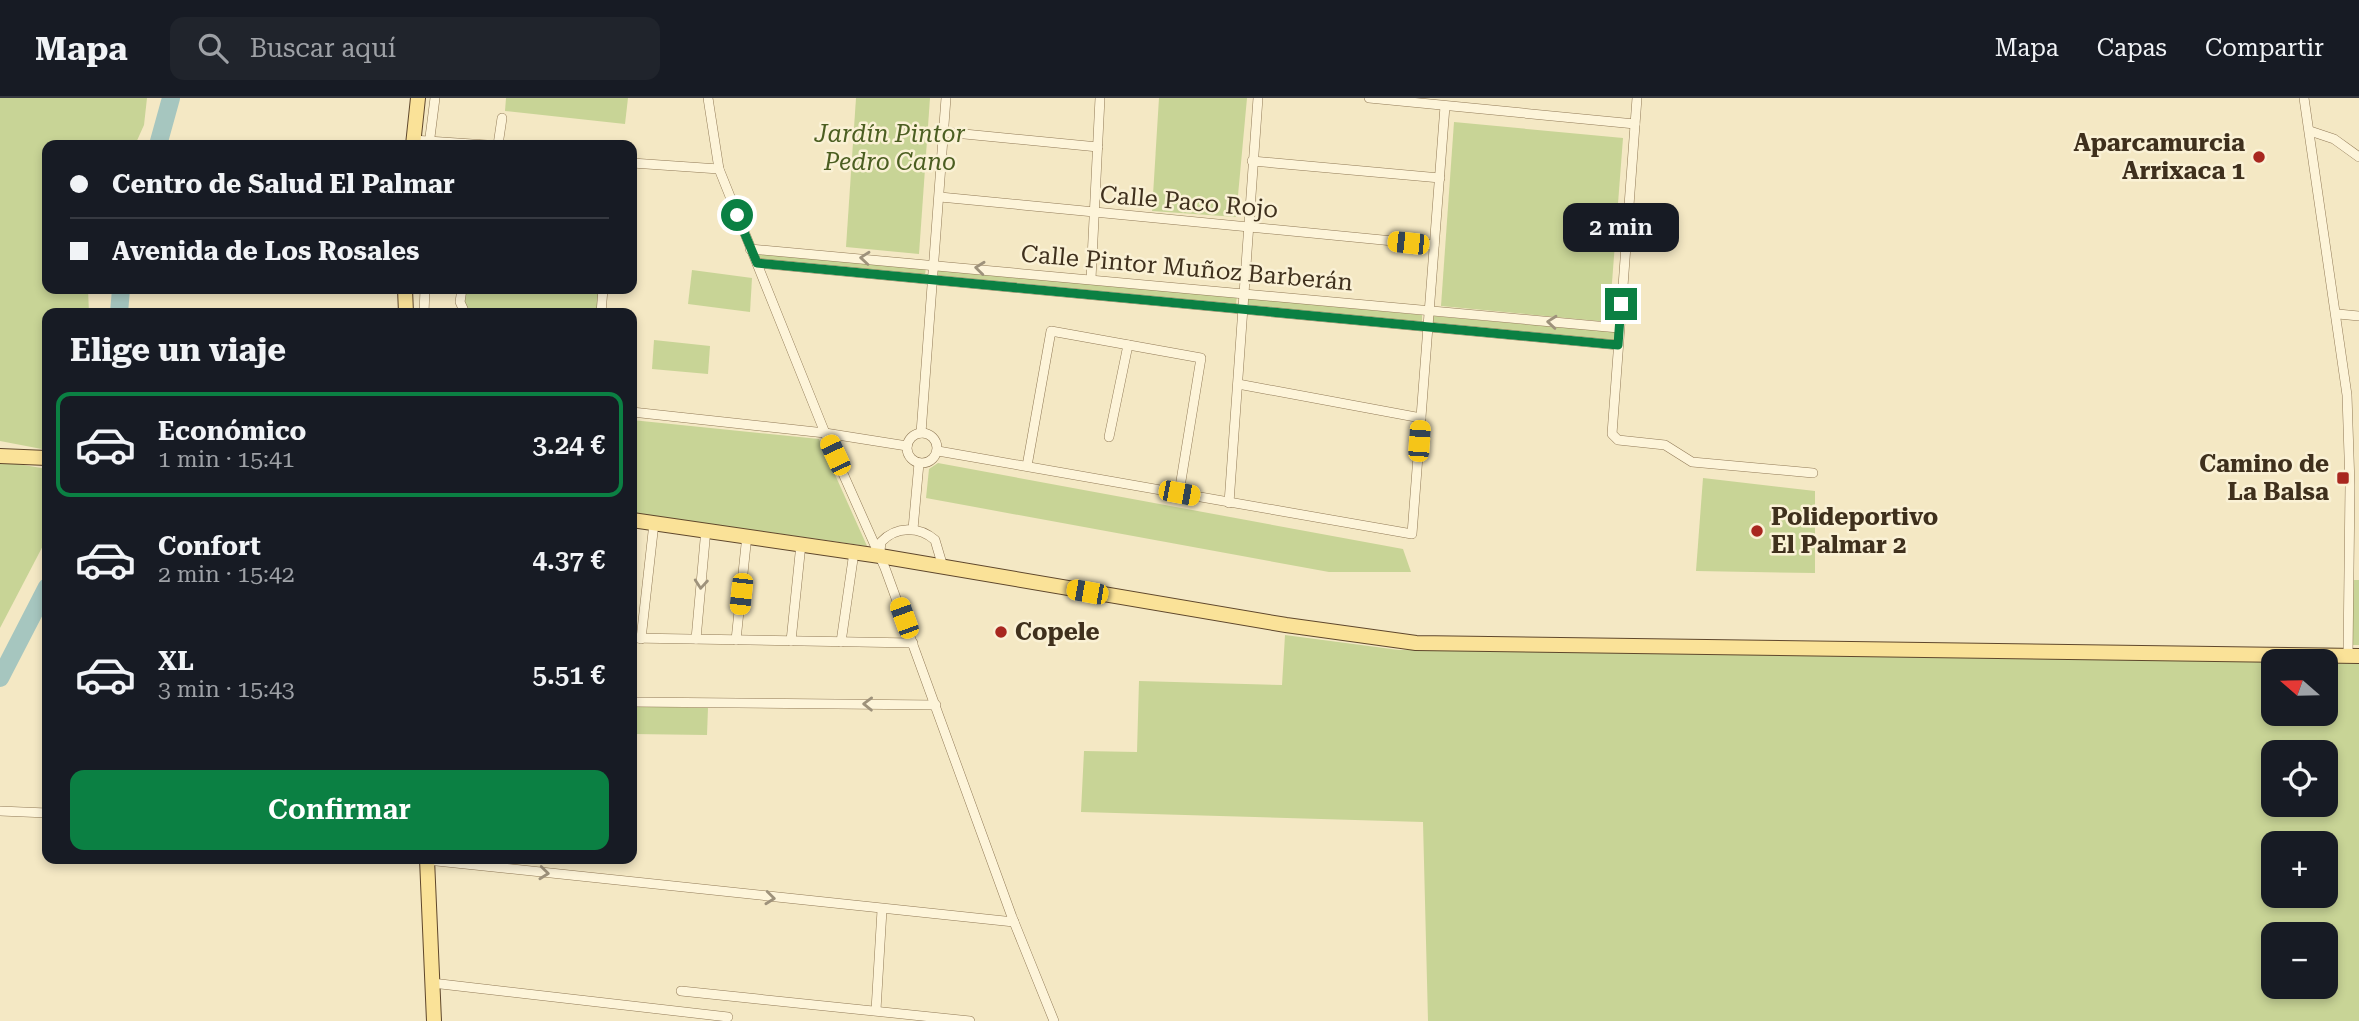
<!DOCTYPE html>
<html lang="es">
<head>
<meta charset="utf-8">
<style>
	body { margin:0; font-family:"Roboto Serif",serif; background:#20242c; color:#f1f3f6; height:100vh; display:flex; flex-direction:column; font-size:26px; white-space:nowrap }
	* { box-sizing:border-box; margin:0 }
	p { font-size:23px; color:#9ea1a6 }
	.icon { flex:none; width:38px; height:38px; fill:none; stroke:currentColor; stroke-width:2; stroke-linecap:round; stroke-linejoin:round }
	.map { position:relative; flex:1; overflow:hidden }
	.details { position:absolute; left:42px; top:210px; width:595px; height:556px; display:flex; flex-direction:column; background:#171b24; border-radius:14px; box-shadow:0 4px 10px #0003 }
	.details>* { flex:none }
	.hud { position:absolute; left:42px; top:42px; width:595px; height:154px; border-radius:14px; box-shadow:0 4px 10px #0003; display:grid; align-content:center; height:154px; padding:0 28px; background:#171b24 }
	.needle { width:46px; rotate:290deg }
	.tools { position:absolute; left:2261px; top:551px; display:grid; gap:14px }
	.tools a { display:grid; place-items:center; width:77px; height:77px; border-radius:14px; background:#171b24; box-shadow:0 4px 10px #0003; font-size:35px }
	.end { position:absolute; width:32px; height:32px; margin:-16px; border:9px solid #0b8043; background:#fff; box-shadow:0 0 0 4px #fff }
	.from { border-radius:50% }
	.bubble { position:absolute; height:49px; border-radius:14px; background:#171b24; box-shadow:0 4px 10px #0003; font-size:23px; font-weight:600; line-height:49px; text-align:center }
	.car { position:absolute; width:21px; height:42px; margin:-21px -10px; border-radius:9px; box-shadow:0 0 5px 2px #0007; background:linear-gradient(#f5c518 24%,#345 0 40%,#f5c518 0 76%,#345 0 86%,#f5c518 0) }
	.hud b { display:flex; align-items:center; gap:24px; height:66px; font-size:26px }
	.hud b+b { border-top:2px solid #363941 }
	.hud i { width:18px; height:18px; background:#f1f3f6 }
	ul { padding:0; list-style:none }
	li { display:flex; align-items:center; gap:21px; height:105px; margin:0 14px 10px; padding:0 14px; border:4px solid transparent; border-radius:14px }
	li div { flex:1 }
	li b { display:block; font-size:26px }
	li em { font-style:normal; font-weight:600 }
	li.current { border-color:#0b8043 }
	li>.icon { width:63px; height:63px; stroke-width:1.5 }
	h2 { padding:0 28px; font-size:32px; line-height:84px }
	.cta { display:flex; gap:14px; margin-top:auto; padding:14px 28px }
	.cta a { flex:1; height:80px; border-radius:14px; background:#0b8043; color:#fff; font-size:28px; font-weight:600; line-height:80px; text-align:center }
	header { display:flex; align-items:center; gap:42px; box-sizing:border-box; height:98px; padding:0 35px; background:#171b24; border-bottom:2px solid #363941 }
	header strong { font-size:33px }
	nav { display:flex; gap:38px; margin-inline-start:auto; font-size:24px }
	.search { width:490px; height:63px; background:#20242c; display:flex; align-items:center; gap:18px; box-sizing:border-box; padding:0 24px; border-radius:14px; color:#9ea1a6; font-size:26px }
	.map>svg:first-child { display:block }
	.green { fill:#c8d496; fill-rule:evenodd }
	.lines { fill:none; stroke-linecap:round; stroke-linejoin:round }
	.river { stroke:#a6c6bf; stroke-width:18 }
	.minor-casing { stroke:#917a57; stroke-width:10 }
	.primary-casing { stroke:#5f472c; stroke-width:16 }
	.minor { stroke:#fdf4d9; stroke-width:9 }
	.primary { stroke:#fae298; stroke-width:14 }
	.oneway { stroke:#9e927b }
	.route { stroke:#0b8043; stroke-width:9 }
	.poi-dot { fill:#a8271f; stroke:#faf1d5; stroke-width:2.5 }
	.labels { text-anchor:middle; stroke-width:5; stroke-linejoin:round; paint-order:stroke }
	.park-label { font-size:24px; font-style:italic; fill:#4b5e21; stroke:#faf1d5 }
	.poi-label { font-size:24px; font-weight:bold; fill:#3f301d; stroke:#faf1d5; text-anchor:end }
	.street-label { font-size:24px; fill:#3f301d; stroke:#faf1d5 }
</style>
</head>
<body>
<header>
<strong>Mapa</strong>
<div class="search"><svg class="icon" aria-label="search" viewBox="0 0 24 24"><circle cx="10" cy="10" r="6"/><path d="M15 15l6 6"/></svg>Buscar aquí</div>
<nav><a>Mapa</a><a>Capas</a><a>Compartir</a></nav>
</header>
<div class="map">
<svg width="2359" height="923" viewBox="0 0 2359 923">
	<rect width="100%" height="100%" fill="#f4e8c4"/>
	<g class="green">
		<path d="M 0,0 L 147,0 L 144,27 L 135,47 L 47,47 L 47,191 L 88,191 L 89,215 L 47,215 L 47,352 L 0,343 Z"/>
		<path d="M 506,0 L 628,0 L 625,26 L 505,13 Z"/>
		<path d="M 856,0 L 930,0 L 919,156 L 846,149 Z"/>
		<path d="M 1159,0 L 1247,0 L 1236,119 L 1152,113 Z"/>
		<path d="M 1454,24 L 1623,40 L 1609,224 L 1441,208 Z"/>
		<path d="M 757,154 L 926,170 L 925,177 L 760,161 Z"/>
		<path d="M 935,171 L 1237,198 L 1236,206 L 935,177 Z"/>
		<path d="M 692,172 L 752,180 L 750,214 L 688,206 Z"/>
		<path d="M 465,191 L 600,191 L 597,215 L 470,215 L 464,203 Z"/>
		<path d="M 1247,200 L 1422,217 L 1422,224 L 1246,207 Z"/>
		<path d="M 1433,218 L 1615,234 L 1615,243 L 1432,225 Z"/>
		<path d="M 654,242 L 710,248 L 708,276 L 652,271 Z"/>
		<path d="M 632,322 L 819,341 L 867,448 L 632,415 Z"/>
		<path d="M 6,364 L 47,371 L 47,440 L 0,530 L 0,366 Z"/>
		<path d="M 938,365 L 1403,451 L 1411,474 L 1329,474 L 926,400 L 929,371 Z"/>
		<path d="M 1703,380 L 1815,393 L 1815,475 L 1696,473 Z"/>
		<rect x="2348" y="482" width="11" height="65"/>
		<path d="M 1285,537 L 1399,552 L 2359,558 L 2359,923 L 1428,923 L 1423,724 L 1081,714 L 1084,653 L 1137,654 L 1139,583 L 1282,587 ZM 2273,564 L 2326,564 L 2326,616 L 2273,616 ZM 2273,654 L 2326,654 L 2326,707 L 2273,707 ZM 2273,746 L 2326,746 L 2326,798 L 2273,798 ZM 2273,836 L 2326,836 L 2326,889 L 2273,889 Z"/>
		<path d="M 632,608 L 708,610 L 707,637 L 632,636 Z"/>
	</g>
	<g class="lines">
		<g class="river">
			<path d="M 158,47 L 171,0"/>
			<path d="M 119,215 L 121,191"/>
			<path d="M 0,580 L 47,489"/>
		</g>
		<g class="minor-casing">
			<g id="minor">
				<path d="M 708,0 L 719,71 L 825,335 L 885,470 L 1012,819 L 1054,923"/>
				<path d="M 1369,0 L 1635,26"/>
				<path d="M 1637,0 L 1612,336 L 1618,342 L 1665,347 L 1692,364 L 1813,375"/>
				<path d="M 2304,0 L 2347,297 L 2350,388 L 2348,558"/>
				<path d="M 2310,33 L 2334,41 L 2359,59"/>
				<path d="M 944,34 L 1098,49"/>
				<path d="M 413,42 L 487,47"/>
				<path d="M 429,47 L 435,0"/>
				<path d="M 498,47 L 502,20"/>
				<path d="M 1252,63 L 1440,80"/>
				<path d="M 632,65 L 719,71"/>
				<path d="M 940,99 L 1434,147"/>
				<path d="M 750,151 L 1619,230"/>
				<path d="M 757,165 L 1618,247"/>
				<path d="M 1091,181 L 1100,0"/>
				<path d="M 462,191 L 460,204 L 465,215"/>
				<path d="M 424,215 L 425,191"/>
				<path d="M 601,215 L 603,191"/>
				<path d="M 2338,216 L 2359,218"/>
				<path d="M 1238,286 L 1421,320"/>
				<path d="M 632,314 L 825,335 L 907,348"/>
				<circle cx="922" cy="350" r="15"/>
				<path d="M 921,335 L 946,0"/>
				<path d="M 1109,339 L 1128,247"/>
				<path d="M 938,353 L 1412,436 L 1445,8"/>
				<path d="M 1027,368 L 1051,233 L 1201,260 L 1179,395"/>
				<path d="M 1229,405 L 1258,0"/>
				<path d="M 913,431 L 919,365"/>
				<path d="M 880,453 L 881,444 C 896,428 919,428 935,442 L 943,469"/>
				<path d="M 632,540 L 913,545"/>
				<path d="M 641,541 L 654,425"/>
				<path d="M 696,541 L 706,431"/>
				<path d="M 736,542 L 747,437"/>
				<path d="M 791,543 L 801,446"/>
				<path d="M 841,544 L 854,454"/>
				<path d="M 632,604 L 936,607"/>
				<path d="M 0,713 L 47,715"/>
				<path d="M 427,762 L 1014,824"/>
				<path d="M 432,885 L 728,919"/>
				<path d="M 681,893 L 970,923"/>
				<path d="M 876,912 L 882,812"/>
			</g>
		</g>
		<g class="primary-casing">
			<g id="primary">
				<path d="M 413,47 L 418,0"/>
				<path d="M 405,191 L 406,215"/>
				<path d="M 0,358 L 47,360"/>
				<path d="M 632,422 L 880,458 L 1286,527 L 1416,545 L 2359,558"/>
				<path d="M 427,761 L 434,923"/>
			</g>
		</g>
		<use href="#minor" class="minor"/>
		<use href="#primary" class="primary"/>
	</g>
	<defs><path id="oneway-chevron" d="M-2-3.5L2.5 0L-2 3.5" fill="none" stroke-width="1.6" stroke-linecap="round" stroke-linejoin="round" transform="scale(1.75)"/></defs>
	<g class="oneway">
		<use href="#oneway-chevron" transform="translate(865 160) rotate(-175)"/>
		<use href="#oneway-chevron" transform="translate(980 170) rotate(-174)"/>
		<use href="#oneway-chevron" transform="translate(1552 224) rotate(-175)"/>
		<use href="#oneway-chevron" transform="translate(701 486) rotate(95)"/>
		<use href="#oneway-chevron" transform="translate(868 606) rotate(-179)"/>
		<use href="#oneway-chevron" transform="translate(544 775) rotate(6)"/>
		<use href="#oneway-chevron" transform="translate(770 800) rotate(6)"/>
	</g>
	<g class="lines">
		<path class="route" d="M 737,117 L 757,165 L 1618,247 L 1621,206"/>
	</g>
	<g class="poi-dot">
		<circle cx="2259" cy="59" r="7"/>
		<rect x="2336" y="373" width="14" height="14" rx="3.5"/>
		<circle cx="1757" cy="433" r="7"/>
		<circle cx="1001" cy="534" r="7"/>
	</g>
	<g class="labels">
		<g class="park-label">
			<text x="890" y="44">Jardín Pintor<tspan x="890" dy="28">Pedro Cano</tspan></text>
		</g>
		<g class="poi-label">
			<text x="2245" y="53">Aparcamurcia<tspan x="2245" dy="28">Arrixaca 1</tspan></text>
			<text x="2329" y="374">Camino de<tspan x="2329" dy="28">La Balsa</tspan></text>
			<text x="1771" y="427" text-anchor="start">Polideportivo<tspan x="1771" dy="28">El Palmar 2</tspan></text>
			<text x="1015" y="542" text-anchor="start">Copele</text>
		</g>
		<g class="street-label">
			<text transform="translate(1189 104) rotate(5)" y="8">Calle Paco Rojo</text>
			<text transform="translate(1187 170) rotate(5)" y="8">Calle Pintor Muñoz Barberán</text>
		</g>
	</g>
</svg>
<div class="tools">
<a><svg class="needle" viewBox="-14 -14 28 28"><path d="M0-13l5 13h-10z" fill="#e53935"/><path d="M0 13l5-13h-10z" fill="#9ea1a6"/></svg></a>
<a><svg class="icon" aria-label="locate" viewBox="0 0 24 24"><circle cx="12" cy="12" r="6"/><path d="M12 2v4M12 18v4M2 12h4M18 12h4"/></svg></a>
<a>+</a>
<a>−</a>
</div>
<i class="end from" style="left:737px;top:117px"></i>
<i class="end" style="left:1621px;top:206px"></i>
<div class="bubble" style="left:1563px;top:105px;width:116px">2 min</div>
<i class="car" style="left:1408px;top:145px;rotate:276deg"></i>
<i class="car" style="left:1419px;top:343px;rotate:4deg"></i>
<i class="car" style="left:835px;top:357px;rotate:335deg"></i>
<i class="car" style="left:1179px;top:395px;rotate:101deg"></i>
<i class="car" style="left:1087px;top:494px;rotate:280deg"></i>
<i class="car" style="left:741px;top:496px;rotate:186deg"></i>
<i class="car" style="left:904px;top:520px;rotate:340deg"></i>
<div class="hud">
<b><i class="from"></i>Centro de Salud El Palmar</b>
<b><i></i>Avenida de Los Rosales</b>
</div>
<section class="details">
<h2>Elige un viaje</h2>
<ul>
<li class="current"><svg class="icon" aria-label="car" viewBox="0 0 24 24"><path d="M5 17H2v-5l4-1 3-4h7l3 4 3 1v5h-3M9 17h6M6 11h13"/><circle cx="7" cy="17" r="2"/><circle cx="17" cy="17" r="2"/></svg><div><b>Económico</b><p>1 min · 15:41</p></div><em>3.24 €</em></li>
<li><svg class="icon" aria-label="car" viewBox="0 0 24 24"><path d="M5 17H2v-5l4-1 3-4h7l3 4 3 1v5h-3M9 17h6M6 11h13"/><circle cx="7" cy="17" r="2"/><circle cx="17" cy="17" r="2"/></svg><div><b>Confort</b><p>2 min · 15:42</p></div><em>4.37 €</em></li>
<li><svg class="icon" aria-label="car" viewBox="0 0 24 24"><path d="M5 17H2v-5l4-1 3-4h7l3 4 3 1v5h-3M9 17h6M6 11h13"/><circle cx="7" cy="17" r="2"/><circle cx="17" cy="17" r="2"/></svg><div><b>XL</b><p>3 min · 15:43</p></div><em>5.51 €</em></li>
</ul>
<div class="cta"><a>Confirmar</a></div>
</section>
</div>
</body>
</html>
